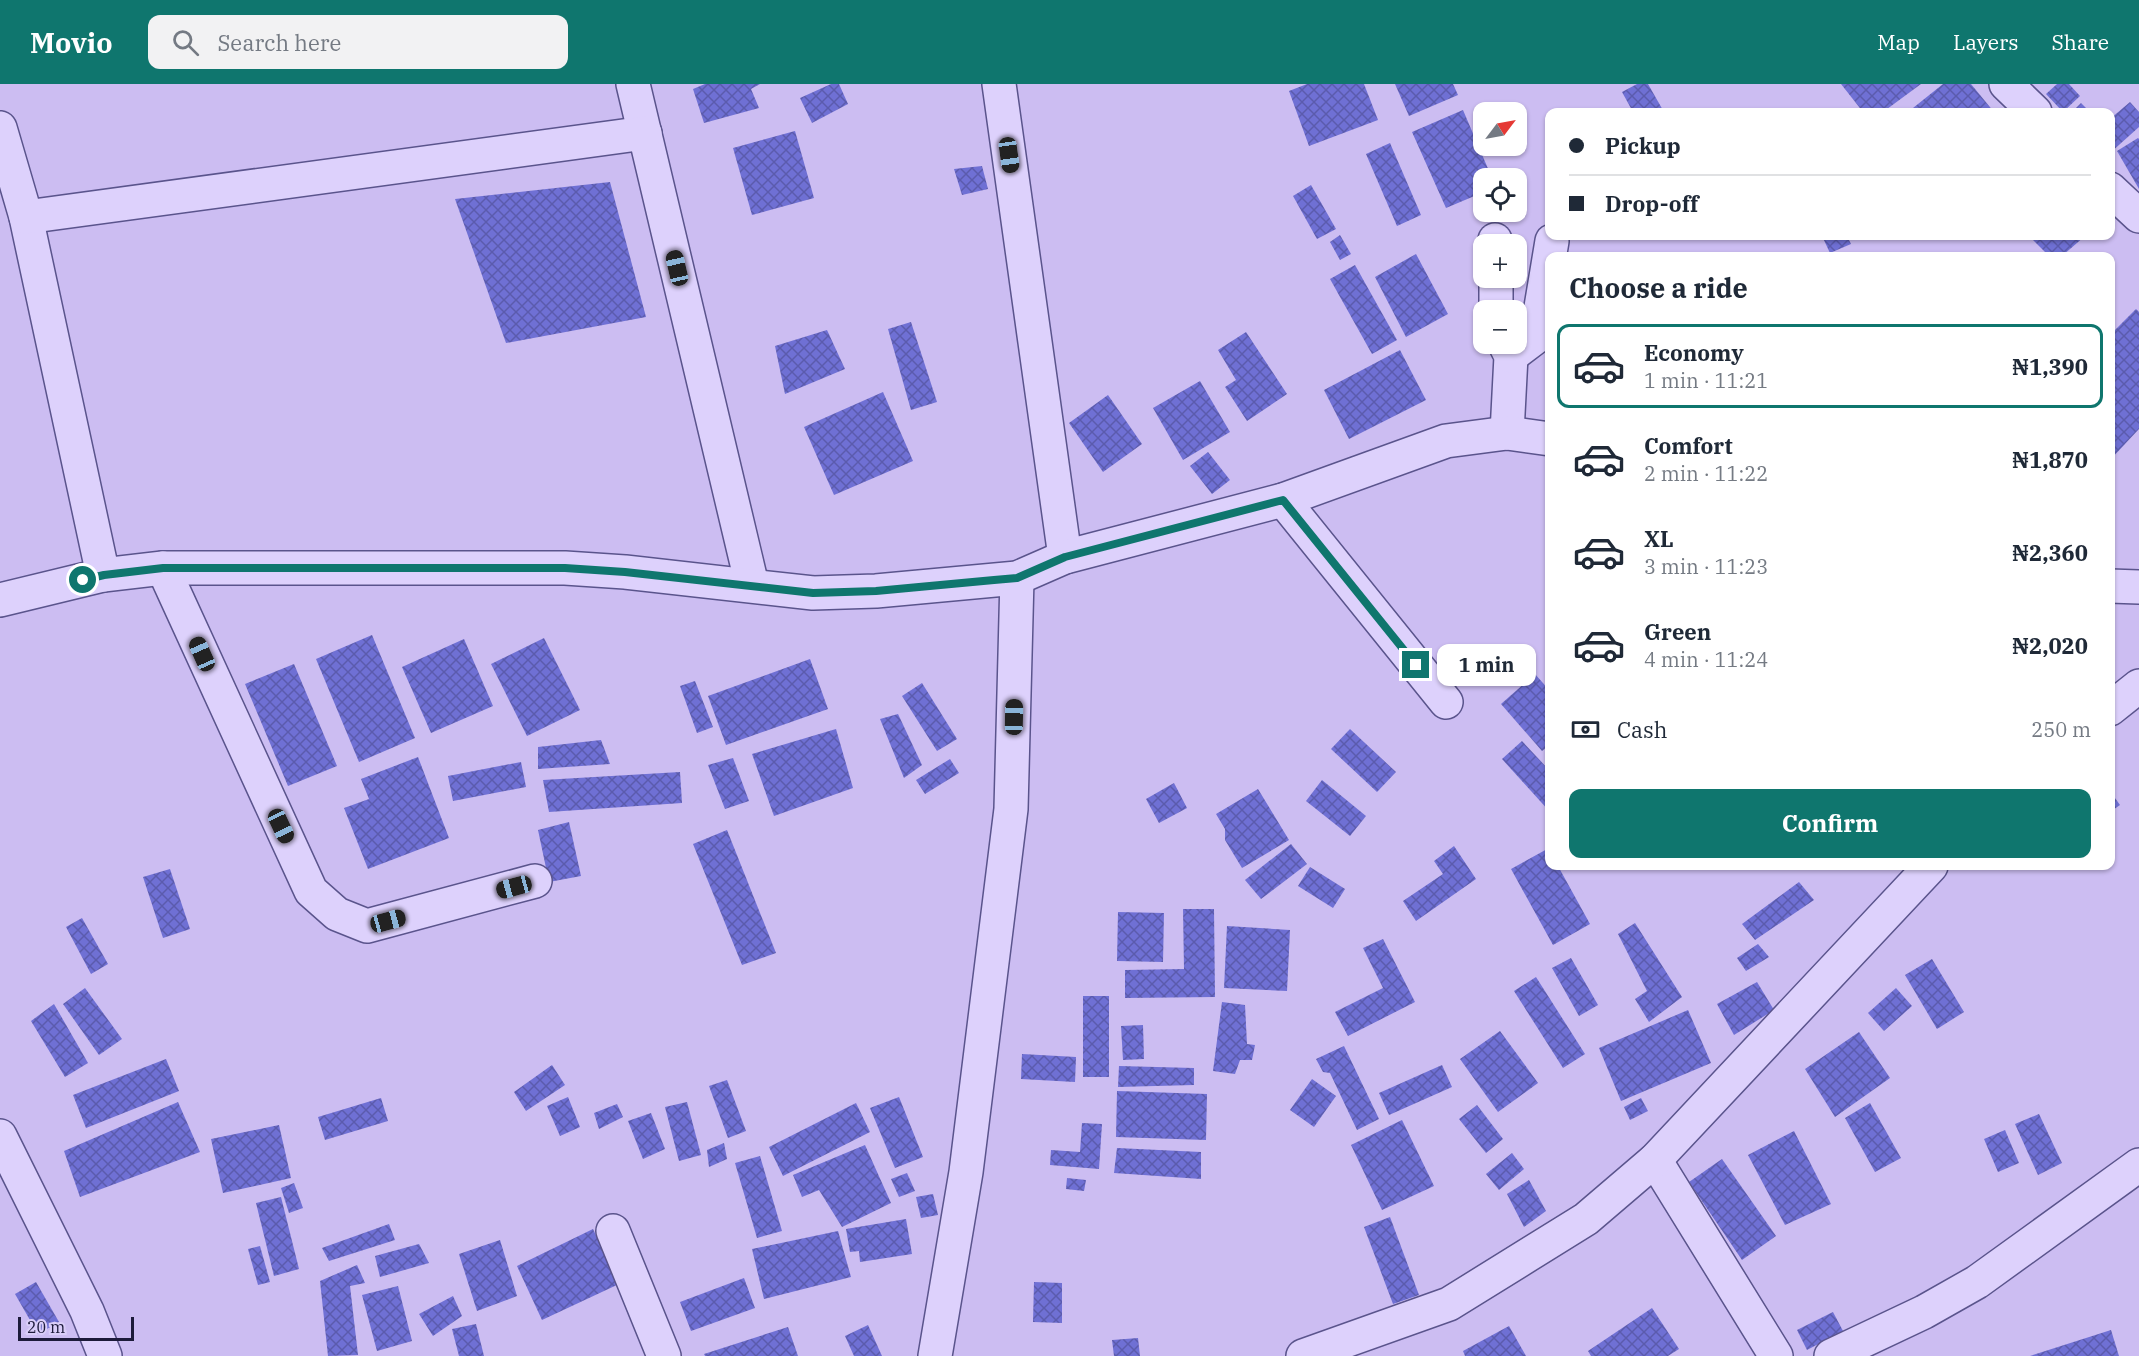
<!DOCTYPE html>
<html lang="en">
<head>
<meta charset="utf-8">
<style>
	body { margin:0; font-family:"IBM Plex Serif",serif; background:#f2f2f3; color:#1f2937; height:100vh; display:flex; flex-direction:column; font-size:22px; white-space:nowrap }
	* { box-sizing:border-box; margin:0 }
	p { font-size:20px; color:#747a83 }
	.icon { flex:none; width:33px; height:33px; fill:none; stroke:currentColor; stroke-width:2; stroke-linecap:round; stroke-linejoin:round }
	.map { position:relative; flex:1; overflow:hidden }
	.panel { position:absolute; left:1545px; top:168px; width:570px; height:618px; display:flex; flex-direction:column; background:#fff; border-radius:12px; box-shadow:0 2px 4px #0004 }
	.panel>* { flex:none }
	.guide { position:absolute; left:1545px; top:24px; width:570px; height:132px; border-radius:12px; box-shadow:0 2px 4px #0004; display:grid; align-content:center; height:132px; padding:0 24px; background:#fff }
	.needle { width:39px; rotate:58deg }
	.tools { position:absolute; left:1473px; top:18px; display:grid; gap:12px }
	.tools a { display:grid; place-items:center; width:54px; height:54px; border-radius:12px; background:#fff; box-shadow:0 2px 4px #0004; font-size:30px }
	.scale { position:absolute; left:18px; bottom:15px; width:116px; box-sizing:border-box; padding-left:6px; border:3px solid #1d1b3a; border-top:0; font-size:16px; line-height:21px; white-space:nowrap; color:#1d1b3a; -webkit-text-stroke:4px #dacef9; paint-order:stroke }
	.end { position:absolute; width:27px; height:27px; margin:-14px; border:8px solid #0f766e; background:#fff; box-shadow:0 0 0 3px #fff }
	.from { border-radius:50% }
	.bubble { position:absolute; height:42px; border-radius:12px; background:#fff; box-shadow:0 2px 4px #0004; font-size:20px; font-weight:800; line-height:42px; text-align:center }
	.car { position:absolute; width:18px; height:36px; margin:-18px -9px; border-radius:8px; box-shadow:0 0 4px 2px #0007; background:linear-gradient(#222 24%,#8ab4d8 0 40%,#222 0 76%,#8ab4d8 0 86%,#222 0) }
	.guide b { display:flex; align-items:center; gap:21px; height:57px; font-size:22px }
	.guide b+b { border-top:2px solid #e0e1e3 }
	.guide i { width:15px; height:15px; background:#1f2937 }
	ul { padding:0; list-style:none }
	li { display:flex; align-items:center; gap:18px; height:84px; margin:0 12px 9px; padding:0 12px; border:3px solid transparent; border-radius:12px }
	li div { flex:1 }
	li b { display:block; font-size:22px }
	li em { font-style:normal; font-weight:800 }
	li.current { border-color:#0f766e }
	li>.icon { width:54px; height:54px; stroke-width:1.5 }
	h2 { padding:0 24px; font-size:27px; line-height:72px }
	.pay { display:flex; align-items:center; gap:15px; height:66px; padding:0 24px; font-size:22px }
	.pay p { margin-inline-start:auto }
	.cta { display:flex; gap:12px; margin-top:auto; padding:12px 24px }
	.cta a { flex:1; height:69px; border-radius:12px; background:#0f766e; color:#fff; font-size:24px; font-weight:800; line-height:69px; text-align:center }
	header { display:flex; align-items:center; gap:36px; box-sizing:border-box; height:84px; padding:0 30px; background:#0f766e; color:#fff }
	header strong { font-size:28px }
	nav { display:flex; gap:33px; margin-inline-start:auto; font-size:21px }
	.search { width:420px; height:54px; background:#f2f2f3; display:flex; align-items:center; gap:15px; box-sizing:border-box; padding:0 21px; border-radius:12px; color:#747a83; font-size:22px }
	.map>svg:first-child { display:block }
	.building { fill:url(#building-cross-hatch) }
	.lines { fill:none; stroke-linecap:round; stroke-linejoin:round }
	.street-casing { stroke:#5a548c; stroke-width:36 }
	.street { stroke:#ddd1fc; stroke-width:33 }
	.route { stroke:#0f766e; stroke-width:8 }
</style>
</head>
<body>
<header>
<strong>Movio</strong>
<div class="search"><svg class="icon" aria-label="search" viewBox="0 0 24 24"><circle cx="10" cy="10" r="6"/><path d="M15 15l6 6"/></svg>Search here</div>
<nav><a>Map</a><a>Layers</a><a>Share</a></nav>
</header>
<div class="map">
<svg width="2139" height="1272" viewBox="0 0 2139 1272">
	<defs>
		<pattern id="building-cross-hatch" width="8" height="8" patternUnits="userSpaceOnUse" patternTransform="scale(1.5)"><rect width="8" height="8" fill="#6f70d4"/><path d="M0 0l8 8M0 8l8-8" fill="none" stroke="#5b5bad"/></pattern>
	</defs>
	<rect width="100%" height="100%" fill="#ccbdf2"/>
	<g class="building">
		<path d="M 705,0 L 760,0 L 751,5 L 759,24 L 704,39 L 693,5 Z"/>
		<path d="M 831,0 L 839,0 L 848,20 L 812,39 L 800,14 Z"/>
		<path d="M 1307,0 L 1364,0 L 1378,36 L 1309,62 L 1289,7 Z"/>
		<path d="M 1395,0 L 1453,0 L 1458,11 L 1409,32 Z"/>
		<path d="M 1637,0 L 1648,0 L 1664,28 L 1633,28 L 1622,8 Z"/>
		<path d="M 1841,0 L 1921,0 L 1883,28 L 1863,28 Z"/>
		<path d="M 1943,0 L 1971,0 L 1994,28 L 1908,28 Z"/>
		<path d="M 2057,0 L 2069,0 L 2080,12 L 2063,28 L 2046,10 Z"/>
		<path d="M 2130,18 L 2139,28 L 2139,43 L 2110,69 L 2110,35 Z"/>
		<path d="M 2081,19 L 2090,28 L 2072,28 Z"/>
		<path d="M 1463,26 L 1492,94 L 1484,94 L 1484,108 L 1446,124 L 1412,48 Z"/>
		<path d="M 795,47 L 814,114 L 752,131 L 733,64 Z"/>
		<path d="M 2138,54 L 2139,55 L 2139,105 L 2117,67 Z"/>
		<path d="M 1390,59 L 1421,131 L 1397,142 L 1366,70 Z"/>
		<path d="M 982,82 L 988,105 L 962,111 L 954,85 Z"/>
		<path d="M 610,98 L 646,233 L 506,259 L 455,115 Z"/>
		<path d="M 1311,101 L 1336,145 L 1317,155 L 1293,112 Z"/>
		<path d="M 1340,151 L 1351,170 L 1340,176 L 1330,158 Z"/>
		<path d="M 1822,152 L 1847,152 L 1851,160 L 1830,169 Z"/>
		<path d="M 2029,152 L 2085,152 L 2062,172 L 2049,172 Z"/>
		<path d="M 1416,170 L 1448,230 L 1406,253 L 1375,193 Z"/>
		<path d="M 1355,181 L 1397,256 L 1372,270 L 1330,195 Z"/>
		<path d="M 2136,225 L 2139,228 L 2139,345 L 2110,376 L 2110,251 Z"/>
		<path d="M 911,238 L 937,318 L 911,326 L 888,245 Z"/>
		<path d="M 827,246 L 845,285 L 785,310 L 775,262 Z"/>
		<path d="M 1246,248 L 1287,310 L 1247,337 L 1225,303 L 1236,296 L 1218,266 Z"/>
		<path d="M 1400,266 L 1426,316 L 1349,355 L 1324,306 Z"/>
		<path d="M 1200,297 L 1230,348 L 1183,376 L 1153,324 Z"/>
		<path d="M 883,308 L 913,377 L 834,411 L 804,343 Z"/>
		<path d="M 1108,311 L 1142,360 L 1103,388 L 1069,339 Z"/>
		<path d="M 1208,368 L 1230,396 L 1212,410 L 1190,382 Z"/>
		<path d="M 372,551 L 415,654 L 359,678 L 316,575 Z"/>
		<path d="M 544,554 L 580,626 L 527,652 L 491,580 Z"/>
		<path d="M 464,555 L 493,622 L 431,649 L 402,583 Z"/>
		<path d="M 810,575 L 828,625 L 726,661 L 708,612 Z"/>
		<path d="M 294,580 L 337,682 L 288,702 L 245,600 Z"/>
		<path d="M 1535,590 L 1550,607 L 1550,661 L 1542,667 L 1501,620 Z"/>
		<path d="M 695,597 L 713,643 L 697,649 L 680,602 Z"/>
		<path d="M 922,599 L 957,655 L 937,667 L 902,612 Z"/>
		<path d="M 898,630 L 922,681 L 904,694 L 880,635 Z"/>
		<path d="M 836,645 L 853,704 L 774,732 L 752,670 Z"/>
		<path d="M 1350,645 L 1396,688 L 1377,708 L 1331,665 Z"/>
		<path d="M 601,656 L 610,680 L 538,685 L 538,663 Z"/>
		<path d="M 1522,657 L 1550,687 L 1550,728 L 1502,675 Z"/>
		<path d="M 418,673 L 449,754 L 368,785 L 344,724 L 369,715 L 361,695 Z"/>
		<path d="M 733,674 L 749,717 L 725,725 L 708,681 Z"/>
		<path d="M 950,675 L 959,689 L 925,710 L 916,696 Z"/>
		<path d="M 521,678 L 526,703 L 453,717 L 448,692 Z"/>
		<path d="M 680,688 L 682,719 L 549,728 L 543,696 Z"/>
		<path d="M 1322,696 L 1366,732 L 1350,752 L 1306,717 Z"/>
		<path d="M 1174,699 L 1187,724 L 1159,739 L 1146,715 Z"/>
		<path d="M 1258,705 L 1289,756 L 1242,784 L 1225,756 L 1225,745 L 1216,730 Z"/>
		<path d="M 2110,707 L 2120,721 L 2110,728 Z"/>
		<path d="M 569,738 L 581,792 L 549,798 L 538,746 Z"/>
		<path d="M 727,746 L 776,869 L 742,881 L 693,760 Z"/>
		<path d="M 1291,760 L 1307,780 L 1261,815 L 1245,796 Z"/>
		<path d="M 1454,762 L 1476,795 L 1416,837 L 1403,817 L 1443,790 L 1434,777 Z"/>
		<path d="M 1549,764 L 1550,782 L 1558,782 L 1590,840 L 1553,861 L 1511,785 Z"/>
		<path d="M 1310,783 L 1345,805 L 1333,824 L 1298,802 Z"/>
		<path d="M 170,785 L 190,845 L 163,854 L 143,793 Z"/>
		<path d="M 1799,798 L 1814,816 L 1755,856 L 1742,840 Z"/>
		<path d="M 1183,825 L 1214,825 L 1215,913 L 1125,914 L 1125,886 L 1184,885 Z"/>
		<path d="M 1118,828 L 1164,829 L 1163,878 L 1117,877 Z"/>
		<path d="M 82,834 L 108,880 L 91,890 L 66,843 Z"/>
		<path d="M 1635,839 L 1682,913 L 1649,938 L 1635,915 L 1647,907 L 1618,850 Z"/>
		<path d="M 1227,842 L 1290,846 L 1287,907 L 1224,904 Z"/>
		<path d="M 1383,855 L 1415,918 L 1348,952 L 1335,928 L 1383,904 L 1363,864 Z"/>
		<path d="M 1758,860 L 1769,873 L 1746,887 L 1737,874 Z"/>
		<path d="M 1571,874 L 1598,921 L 1579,932 L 1552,884 Z"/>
		<path d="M 1932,875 L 1964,928 L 1937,945 L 1905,891 Z"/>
		<path d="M 1536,893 L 1585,970 L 1563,984 L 1514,907 Z"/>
		<path d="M 1757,898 L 1774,926 L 1734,951 L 1717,920 Z"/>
		<path d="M 85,904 L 122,955 L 99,971 L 63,920 Z"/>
		<path d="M 1896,904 L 1912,922 L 1884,947 L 1868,929 Z"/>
		<rect x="1083" y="912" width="26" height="81"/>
		<path d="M 1222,918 L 1245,921 L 1247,960 L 1255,961 L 1252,976 L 1240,976 L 1235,990 L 1213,987 Z"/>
		<path d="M 54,920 L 88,979 L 65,993 L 31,937 Z"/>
		<path d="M 1688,926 L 1711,979 L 1621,1017 L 1599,964 Z"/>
		<path d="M 1143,941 L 1144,975 L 1123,976 L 1121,942 Z"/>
		<path d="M 1500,947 L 1538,999 L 1498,1028 L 1460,975 Z"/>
		<path d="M 1859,948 L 1890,994 L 1835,1033 L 1805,985 Z"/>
		<path d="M 1344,962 L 1379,1035 L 1357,1046 L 1330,989 L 1323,988 L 1316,975 Z"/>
		<path d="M 1022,970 L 1076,973 L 1075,998 L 1021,995 Z"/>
		<path d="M 166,975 L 179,1007 L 86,1044 L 73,1011 Z"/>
		<path d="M 552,981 L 565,1001 L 526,1027 L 514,1008 Z"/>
		<path d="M 1442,981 L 1452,1003 L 1389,1031 L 1379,1009 Z"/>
		<path d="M 1119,982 L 1194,984 L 1194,1001 L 1118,1003 Z"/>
		<path d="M 1312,995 L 1336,1012 L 1314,1043 L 1290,1026 Z"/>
		<path d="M 727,996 L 746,1047 L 728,1054 L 709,1002 Z"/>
		<path d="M 1117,1007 L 1207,1010 L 1206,1056 L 1116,1053 Z"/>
		<path d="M 568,1013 L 580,1043 L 560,1052 L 547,1022 Z"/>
		<path d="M 899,1013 L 923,1073 L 895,1084 L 870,1024 Z"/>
		<path d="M 381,1014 L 388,1037 L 325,1056 L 318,1033 Z"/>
		<path d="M 1641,1014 L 1648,1027 L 1630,1036 L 1624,1023 Z"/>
		<path d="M 178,1018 L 200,1068 L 80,1113 L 64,1067 Z"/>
		<path d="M 687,1018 L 701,1071 L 679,1077 L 665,1023 Z"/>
		<path d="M 856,1019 L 870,1048 L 783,1092 L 769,1063 Z"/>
		<path d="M 1870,1019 L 1901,1074 L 1875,1088 L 1845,1034 Z"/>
		<path d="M 617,1020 L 623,1033 L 599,1045 L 594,1029 Z"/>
		<path d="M 1477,1021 L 1503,1055 L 1486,1069 L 1459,1035 Z"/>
		<path d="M 651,1029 L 665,1065 L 643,1075 L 628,1037 Z"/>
		<path d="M 2039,1030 L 2062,1079 L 2038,1091 L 2015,1040 Z"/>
		<path d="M 1402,1036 L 1434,1102 L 1382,1126 L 1351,1061 Z"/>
		<path d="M 1082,1039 L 1102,1040 L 1099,1085 L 1050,1081 L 1051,1066 L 1080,1068 Z"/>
		<path d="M 279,1041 L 291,1094 L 223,1109 L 211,1055 Z"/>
		<path d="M 2005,1046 L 2019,1079 L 1998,1088 L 1984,1055 Z"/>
		<path d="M 1794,1047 L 1831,1120 L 1785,1141 L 1748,1071 Z"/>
		<path d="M 724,1059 L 727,1075 L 709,1083 L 707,1066 Z"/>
		<path d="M 865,1061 L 891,1119 L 842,1143 L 819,1106 L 802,1113 L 793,1091 Z"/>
		<path d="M 1117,1064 L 1201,1068 L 1201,1095 L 1114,1089 Z"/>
		<path d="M 1512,1069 L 1524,1085 L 1499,1106 L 1486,1090 Z"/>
		<path d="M 760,1072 L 782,1147 L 757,1154 L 735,1079 Z"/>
		<path d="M 1722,1075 L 1776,1152 L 1742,1176 L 1689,1098 Z"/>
		<path d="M 907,1089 L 915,1107 L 899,1113 L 891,1095 Z"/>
		<path d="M 1067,1094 L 1086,1096 L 1084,1107 L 1066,1105 Z"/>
		<path d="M 1529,1096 L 1546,1127 L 1524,1143 L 1507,1110 Z"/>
		<path d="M 294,1099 L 303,1124 L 289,1129 L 281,1104 Z"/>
		<path d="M 933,1110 L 938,1131 L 921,1134 L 916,1113 Z"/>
		<path d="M 281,1113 L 299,1185 L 274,1192 L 256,1119 Z"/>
		<path d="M 1390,1133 L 1419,1211 L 1393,1220 L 1364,1143 Z"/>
		<path d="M 906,1135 L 912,1170 L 860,1178 L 859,1167 L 850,1168 L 846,1145 Z"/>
		<path d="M 389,1140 L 395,1156 L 329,1177 L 322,1164 Z"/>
		<path d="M 593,1145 L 619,1200 L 542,1236 L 517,1182 Z"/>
		<path d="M 838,1147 L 851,1193 L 764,1215 L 752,1165 Z"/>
		<path d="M 500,1156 L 517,1212 L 477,1227 L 459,1170 Z"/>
		<path d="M 419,1160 L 429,1179 L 380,1193 L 375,1172 Z"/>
		<path d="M 260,1162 L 270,1198 L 258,1201 L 248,1165 Z"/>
		<path d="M 357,1181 L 365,1199 L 350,1202 L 358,1271 L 328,1272 L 320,1197 Z"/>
		<path d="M 744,1194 L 755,1224 L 691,1247 L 680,1218 Z"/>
		<path d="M 36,1198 L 59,1238 L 38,1250 L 15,1210 Z"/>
		<path d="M 1034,1198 L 1062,1199 L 1062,1239 L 1033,1238 Z"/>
		<path d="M 398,1202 L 412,1257 L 377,1267 L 362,1211 Z"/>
		<path d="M 453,1212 L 462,1232 L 433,1252 L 419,1230 Z"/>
		<path d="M 1652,1224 L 1679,1265 L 1668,1272 L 1591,1272 L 1588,1267 Z"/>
		<path d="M 1833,1228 L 1843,1247 L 1807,1266 L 1797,1246 Z"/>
		<path d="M 476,1240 L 484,1272 L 459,1272 L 452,1245 Z"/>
		<path d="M 868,1241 L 882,1272 L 854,1272 L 845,1252 Z"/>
		<path d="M 1509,1242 L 1526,1272 L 1465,1272 L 1463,1267 Z"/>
		<path d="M 788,1243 L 798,1272 L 705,1272 L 704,1270 Z"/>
		<path d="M 2111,1246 L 2119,1272 L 2030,1272 Z"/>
		<path d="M 1138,1254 L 1140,1272 L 1114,1272 L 1112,1256 Z"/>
	</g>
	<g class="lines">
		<g class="street-casing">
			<g id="street">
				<path d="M 633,0 L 752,501"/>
				<path d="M 999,0 L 1065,473"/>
				<path d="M 2006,0 L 2035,28"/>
				<path d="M 0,44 L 26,133 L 103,491"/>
				<path d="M 2110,105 L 2139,132"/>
				<path d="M 26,133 L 645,49"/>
				<path d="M 1495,156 L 1495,160"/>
				<path d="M 1496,194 L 1496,226"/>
				<path d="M 1505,260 L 1511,272 L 1507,349"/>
				<path d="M 1511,272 L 1536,253 L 1552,157"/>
				<path d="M 1283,416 L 1446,618"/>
				<path d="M 163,484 L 311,807 L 337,830 L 367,842 L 535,797"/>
				<path d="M 2110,502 L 2139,503"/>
				<path d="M 0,516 L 103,491 L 163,484 L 565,484 L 625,488 L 813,509 L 876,507 L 1017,494 L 1065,473 L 1283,416 L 1446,357 L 1507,349 L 1550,355"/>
				<path d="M 2110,625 L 2139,602"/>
				<path d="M 0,1052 L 87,1227 L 105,1272"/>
				<path d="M 1655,1076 L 1776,1272"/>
				<path d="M 613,1147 L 664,1272"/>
				<path d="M 935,1272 L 966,1088 L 1011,725 L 1017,494"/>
				<path d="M 1303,1272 L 1449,1220 L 1586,1135 L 1655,1076 L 1931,782"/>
				<path d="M 1831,1272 L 1924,1228 L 1977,1198 L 2139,1081"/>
			</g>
		</g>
		<use href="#street" class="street"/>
	</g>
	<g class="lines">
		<path class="route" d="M 83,496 L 104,491 L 163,484 L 565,484 L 625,488 L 813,509 L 876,507 L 994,496 L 1017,494 L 1065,473 L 1283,416 L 1416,581"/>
	</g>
</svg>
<div class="tools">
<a><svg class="needle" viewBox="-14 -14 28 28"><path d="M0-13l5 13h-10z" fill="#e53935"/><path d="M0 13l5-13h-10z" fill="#747a83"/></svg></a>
<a><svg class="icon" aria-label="locate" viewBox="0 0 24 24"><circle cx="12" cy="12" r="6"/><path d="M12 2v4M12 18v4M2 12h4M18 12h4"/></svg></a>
<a>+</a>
<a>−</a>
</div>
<div class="scale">20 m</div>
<i class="end from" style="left:83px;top:496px"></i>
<i class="end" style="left:1416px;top:581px"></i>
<div class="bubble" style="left:1437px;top:560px;width:99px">1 min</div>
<i class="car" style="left:1009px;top:71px;rotate:172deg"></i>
<i class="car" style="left:677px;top:184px;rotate:347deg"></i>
<i class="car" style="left:202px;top:570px;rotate:336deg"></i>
<i class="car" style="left:1014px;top:633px;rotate:1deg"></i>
<i class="car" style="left:281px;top:742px;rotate:155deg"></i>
<i class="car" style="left:514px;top:803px;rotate:255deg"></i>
<i class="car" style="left:388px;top:837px;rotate:75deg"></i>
<div class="guide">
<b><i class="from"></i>Pickup</b>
<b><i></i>Drop-off</b>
</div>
<section class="panel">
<h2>Choose a ride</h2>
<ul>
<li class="current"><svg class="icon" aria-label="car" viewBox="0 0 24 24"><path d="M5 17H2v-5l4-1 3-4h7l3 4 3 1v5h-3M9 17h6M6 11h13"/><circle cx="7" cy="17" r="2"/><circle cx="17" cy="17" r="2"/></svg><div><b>Economy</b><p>1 min · 11:21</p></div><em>₦1,390</em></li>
<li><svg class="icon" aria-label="car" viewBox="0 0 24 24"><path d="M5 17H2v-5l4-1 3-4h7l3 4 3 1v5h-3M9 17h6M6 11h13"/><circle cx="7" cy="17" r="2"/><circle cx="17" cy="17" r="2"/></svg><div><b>Comfort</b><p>2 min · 11:22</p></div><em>₦1,870</em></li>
<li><svg class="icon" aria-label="car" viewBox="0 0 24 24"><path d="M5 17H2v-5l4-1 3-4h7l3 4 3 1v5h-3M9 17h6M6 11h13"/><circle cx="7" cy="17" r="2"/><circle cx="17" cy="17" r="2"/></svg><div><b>XL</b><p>3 min · 11:23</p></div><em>₦2,360</em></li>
<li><svg class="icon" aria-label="car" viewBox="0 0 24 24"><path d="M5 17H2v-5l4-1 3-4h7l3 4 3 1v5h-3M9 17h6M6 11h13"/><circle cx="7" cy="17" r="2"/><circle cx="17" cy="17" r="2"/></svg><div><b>Green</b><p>4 min · 11:24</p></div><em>₦2,020</em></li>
</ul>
<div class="pay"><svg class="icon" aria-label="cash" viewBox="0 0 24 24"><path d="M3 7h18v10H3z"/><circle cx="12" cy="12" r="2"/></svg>Cash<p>250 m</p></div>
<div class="cta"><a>Confirm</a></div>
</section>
</div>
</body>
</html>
